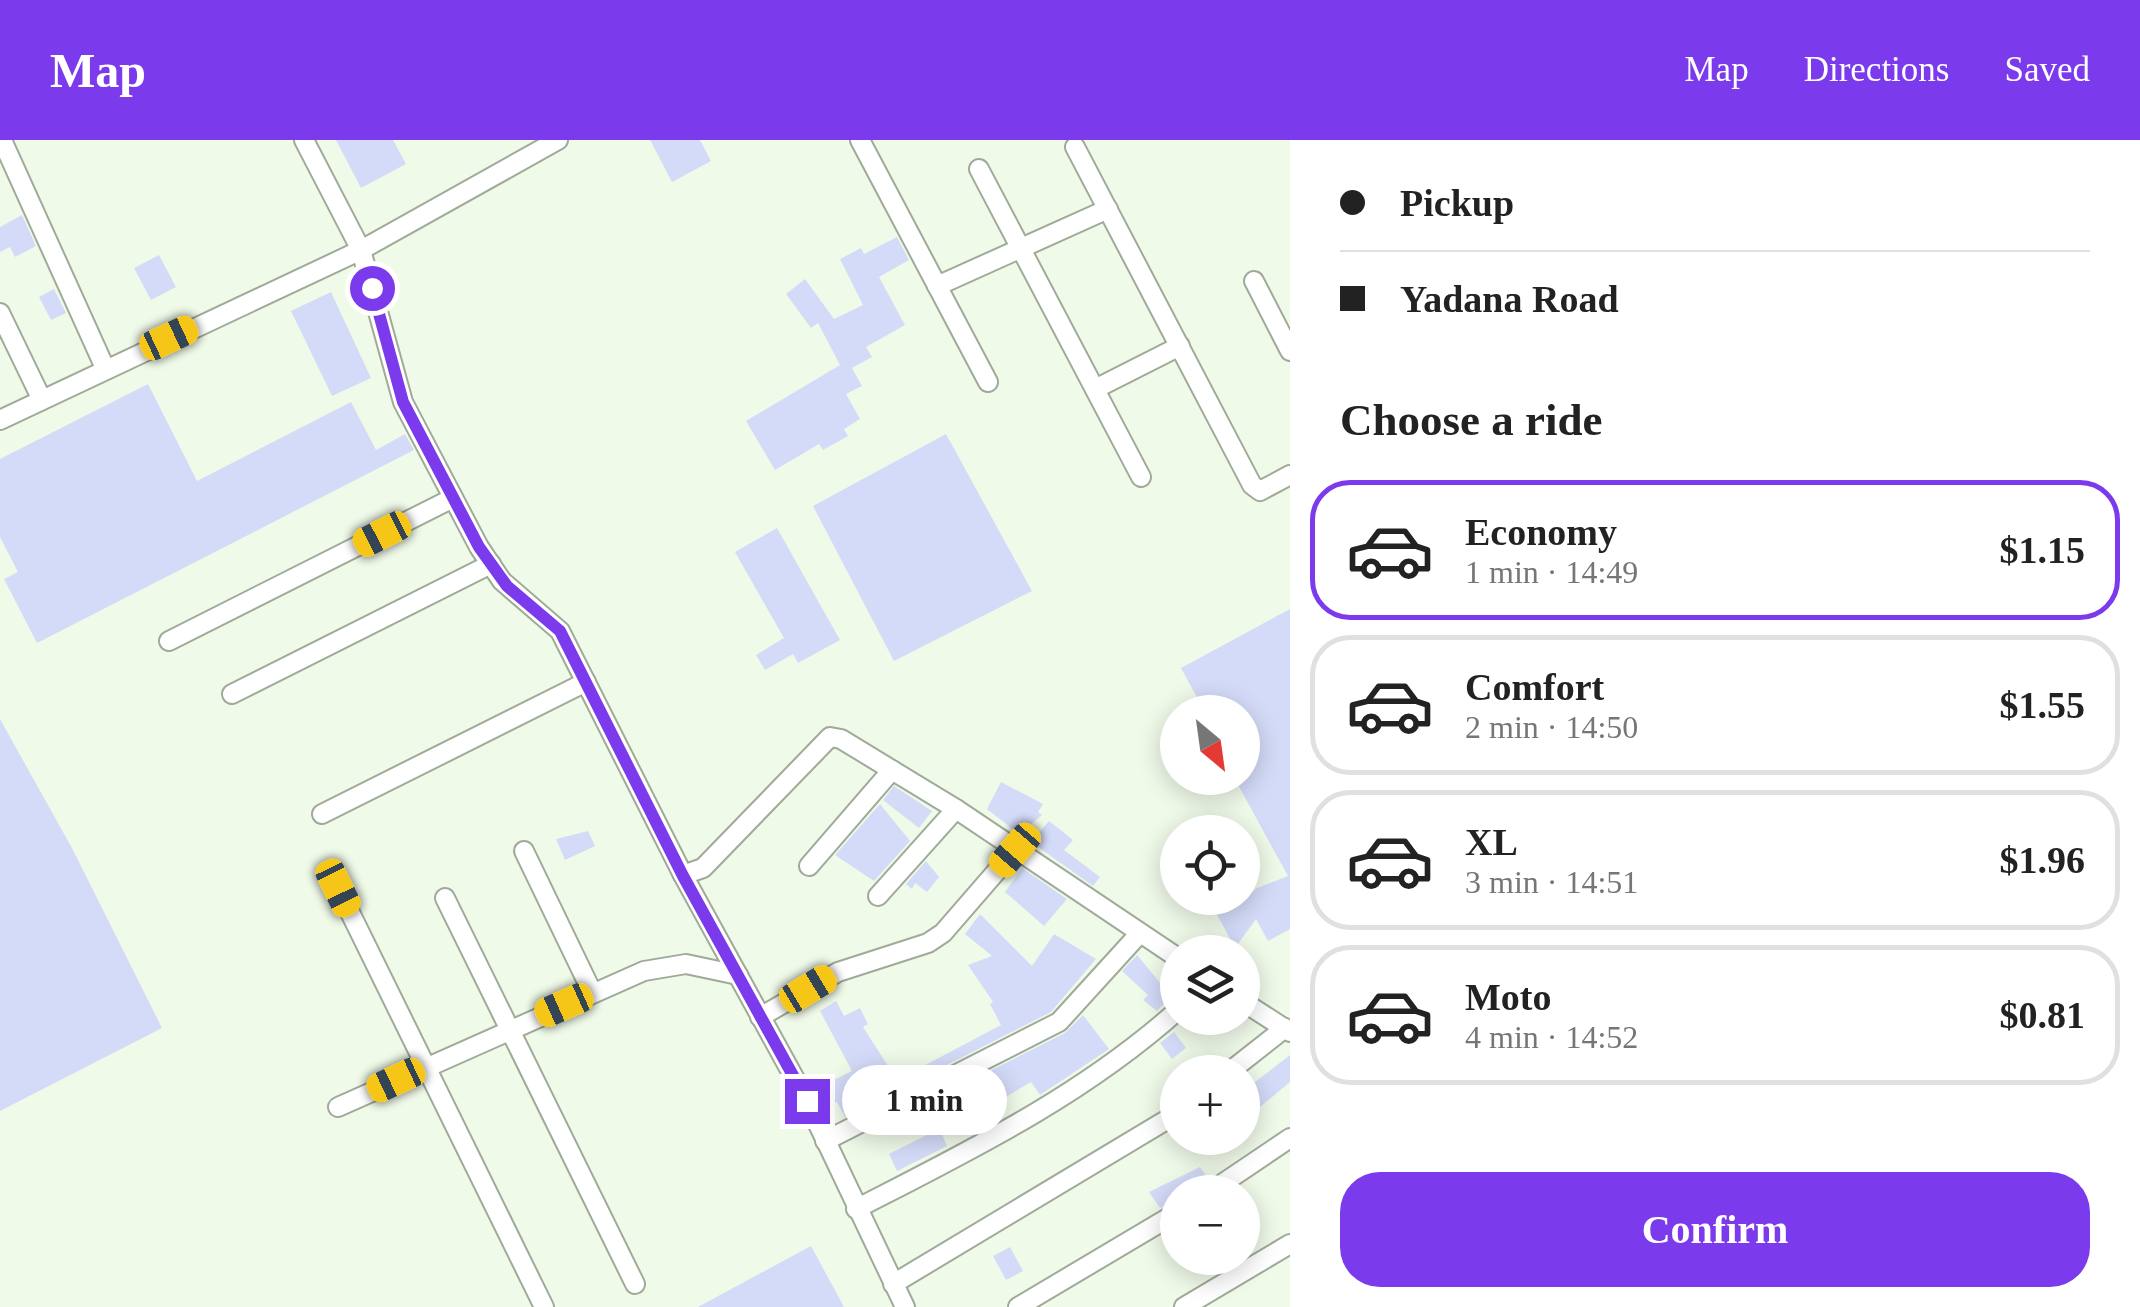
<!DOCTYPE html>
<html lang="en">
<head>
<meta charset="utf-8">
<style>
	body { margin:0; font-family:"Times New Roman",serif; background:#f6f6f6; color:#222; height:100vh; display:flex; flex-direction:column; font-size:38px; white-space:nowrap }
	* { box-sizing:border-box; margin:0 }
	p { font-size:32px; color:#767676 }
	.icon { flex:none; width:55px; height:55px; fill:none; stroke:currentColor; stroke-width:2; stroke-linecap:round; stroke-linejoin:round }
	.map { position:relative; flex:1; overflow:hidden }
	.drawer { display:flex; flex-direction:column; background:#fff; width:850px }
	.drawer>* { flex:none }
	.top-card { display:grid; align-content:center; height:220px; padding:0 50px; background:#fff }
	.needle { width:65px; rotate:151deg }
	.tools { position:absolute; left:1160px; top:555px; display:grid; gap:20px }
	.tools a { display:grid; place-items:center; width:100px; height:100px; border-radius:50%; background:#fff; box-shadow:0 5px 25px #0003; font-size:50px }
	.end { position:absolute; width:45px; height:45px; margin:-22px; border:12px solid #7c3aed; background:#fff; box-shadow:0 0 0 5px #fff }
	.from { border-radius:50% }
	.bubble { position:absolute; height:70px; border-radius:35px; background:#fff; box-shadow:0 5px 25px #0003; font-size:32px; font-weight:800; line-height:70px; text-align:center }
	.car { position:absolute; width:30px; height:60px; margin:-30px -15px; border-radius:12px; box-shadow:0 0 8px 2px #0007; background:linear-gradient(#f5c518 24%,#345 0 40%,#f5c518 0 76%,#345 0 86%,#f5c518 0) }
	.top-card b { display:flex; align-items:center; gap:35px; height:95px; font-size:38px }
	.top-card b+b { border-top:2px solid #e0e0e0 }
	.top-card i { width:25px; height:25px; background:#222 }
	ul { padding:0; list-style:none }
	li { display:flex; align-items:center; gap:30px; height:140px; margin:0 20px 15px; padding:0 30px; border:5px solid #e0e0e0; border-radius:40px }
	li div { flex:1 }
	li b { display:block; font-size:38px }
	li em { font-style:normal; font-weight:800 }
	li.current { border-color:#7c3aed }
	li>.icon { width:90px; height:90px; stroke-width:1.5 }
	h2 { padding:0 50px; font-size:45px; line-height:120px }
	.action { display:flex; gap:20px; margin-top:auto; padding:20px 50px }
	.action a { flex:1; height:115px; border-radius:40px; background:#7c3aed; color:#fff; font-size:40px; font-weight:800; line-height:115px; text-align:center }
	header { display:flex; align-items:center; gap:60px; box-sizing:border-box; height:140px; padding:0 50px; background:#7c3aed; color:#fff }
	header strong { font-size:48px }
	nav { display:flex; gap:55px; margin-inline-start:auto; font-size:35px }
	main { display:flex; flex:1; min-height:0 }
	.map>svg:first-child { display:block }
	.building { fill:#d4dbf8 }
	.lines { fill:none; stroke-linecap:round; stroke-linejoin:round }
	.minor-casing { stroke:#a0aa99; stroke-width:22 }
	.minor { stroke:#fff; stroke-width:18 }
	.route { stroke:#7c3aed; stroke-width:12 }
</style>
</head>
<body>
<header>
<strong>Map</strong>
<nav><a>Map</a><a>Directions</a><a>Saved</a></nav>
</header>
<main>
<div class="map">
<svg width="1290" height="1167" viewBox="0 0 1290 1167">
	<rect width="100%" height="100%" fill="#f0fae9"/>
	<g class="building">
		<path d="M 336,0 L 393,0 L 406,24 L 361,48 Z"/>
		<path d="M 650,0 L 700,0 L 711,21 L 672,42 Z"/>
		<path d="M 22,75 L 36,106 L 15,117 L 10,107 L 0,112 L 0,87 Z"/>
		<path d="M 897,97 L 909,120 L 879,137 L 905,185 L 866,207 L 872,217 L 852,228 L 862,246 L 846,254 L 860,279 L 844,289 L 848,296 L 823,310 L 819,304 L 775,330 L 746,281 L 840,225 L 818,183 L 811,188 L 786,154 L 805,139 L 834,179 L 863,165 L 840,119 L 861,108 L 864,114 Z"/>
		<path d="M 159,115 L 176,147 L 151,160 L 134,128 Z"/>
		<path d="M 54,149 L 66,173 L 51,180 L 39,157 Z"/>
		<path d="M 331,152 L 371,238 L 332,256 L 291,171 Z"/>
		<path d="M 148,244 L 197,341 L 351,262 L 376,310 L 405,294 L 414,310 L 37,503 L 4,439 L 18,432 L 0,397 L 0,319 Z"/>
		<path d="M 946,294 L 1032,451 L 894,521 L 813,366 Z"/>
		<path d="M 777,388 L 840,500 L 798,523 L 793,514 L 765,530 L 756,515 L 784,498 L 735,412 Z"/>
		<path d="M 1290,469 L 1290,789 L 1268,801 L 1256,779 L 1235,808 L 1214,769 L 1228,761 L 1232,769 L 1257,748 L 1288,736 L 1237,643 L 1242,640 L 1242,572 L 1205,572 L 1181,528 Z"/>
		<path d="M 0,579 L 73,710 L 162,888 L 0,971 Z"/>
		<path d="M 1001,642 L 1043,664 L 1038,672 L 1042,675 L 1019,694 L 987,669 Z"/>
		<path d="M 894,646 L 932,671 L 919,688 L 883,660 Z"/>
		<path d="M 880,664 L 910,701 L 874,741 L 835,715 Z"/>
		<path d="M 1049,681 L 1073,700 L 1064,710 L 1100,737 L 1093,746 L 1031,702 Z"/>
		<path d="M 588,691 L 595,706 L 565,720 L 556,699 Z"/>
		<path d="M 926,721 L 939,737 L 927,752 L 915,743 L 912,749 L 906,744 Z"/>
		<path d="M 1022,728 L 1067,759 L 1044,786 L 1005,752 Z"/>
		<path d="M 980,774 L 1032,826 L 1054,794 L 1096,819 L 1051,872 L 845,977 L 837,962 L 828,966 L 819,947 L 852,931 L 820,871 L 836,861 L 844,876 L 860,868 L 868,884 L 863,887 L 897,940 L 1001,885 L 990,864 L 993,862 L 968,825 L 992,816 L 965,794 Z"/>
		<path d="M 1137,815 L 1171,856 L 1157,871 L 1143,860 L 1148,855 L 1122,831 Z"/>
		<path d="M 1083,875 L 1109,909 L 1040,955 L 1031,942 L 992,965 L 976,938 L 1065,893 Z"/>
		<path d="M 1174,892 L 1186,908 L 1172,919 L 1160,903 Z"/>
		<path d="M 1290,915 L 1290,942 L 1242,982 L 1242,952 Z"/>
		<path d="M 944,954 L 959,982 L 941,992 L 947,1006 L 897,1031 L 889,1014 L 927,995 L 915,969 Z"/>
		<path d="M 1200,1027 L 1208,1038 L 1198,1052 L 1178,1052 L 1178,1060 L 1160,1068 L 1149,1052 Z"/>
		<path d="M 811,1106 L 844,1167 L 698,1167 Z"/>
		<path d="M 1010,1107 L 1023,1131 L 1006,1140 L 993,1116 Z"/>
	</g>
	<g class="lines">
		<g class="minor-casing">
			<g id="minor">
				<path d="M 2,0 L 105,228"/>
				<path d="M 304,0 L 361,110 L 403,262 L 479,407 L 502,441 L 560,491 L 683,735 L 703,728 L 830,597 L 841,599 L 956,669 L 1178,818"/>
				<path d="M 860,0 L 988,242"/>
				<path d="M 1075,7 L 1252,345 L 1260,351 L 1290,335"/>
				<path d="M 979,29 L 1141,337"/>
				<path d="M 1254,141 L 1290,211"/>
				<path d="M 937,146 L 1108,69"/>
				<path d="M 0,173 L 42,260"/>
				<path d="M 1095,249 L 1180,206"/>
				<path d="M 0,280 L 361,110 L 558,0"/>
				<path d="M 169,501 L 453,358"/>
				<path d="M 232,554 L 491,424"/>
				<path d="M 322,674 L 586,542"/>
				<path d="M 524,711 L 592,852"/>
				<path d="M 809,726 L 892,630"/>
				<path d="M 683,735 L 807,961 L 905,1167"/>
				<path d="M 338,748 L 544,1167"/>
				<path d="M 878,756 L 956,669"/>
				<path d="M 445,758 L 635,1144"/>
				<path d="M 1242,861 L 1290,892"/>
				<path d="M 760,877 L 838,832 L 928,803 L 943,793 L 1015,710"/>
				<path d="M 1229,932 L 1285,888"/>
				<path d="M 338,967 L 644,831 L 686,824 L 738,835"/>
				<path d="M 825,1001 L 1059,882 L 1140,793"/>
				<path d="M 1210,1052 L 1290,998"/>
				<path d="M 856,1069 C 969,1011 1082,956 1178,870"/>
				<path d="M 893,1144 L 1178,973"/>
				<path d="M 1018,1167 L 1178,1072"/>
				<path d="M 1184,1167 L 1290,1104"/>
			</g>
		</g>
		<use href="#minor" class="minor"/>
	</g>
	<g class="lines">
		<path class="route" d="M 372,148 L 403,262 L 479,407 L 507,446 L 560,491 L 683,736 L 807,961"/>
	</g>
</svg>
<div class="tools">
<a><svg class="needle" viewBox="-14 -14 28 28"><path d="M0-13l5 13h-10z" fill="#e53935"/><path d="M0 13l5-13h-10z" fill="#767676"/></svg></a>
<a><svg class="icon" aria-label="locate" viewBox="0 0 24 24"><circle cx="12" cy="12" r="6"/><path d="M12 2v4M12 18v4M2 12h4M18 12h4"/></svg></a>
<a><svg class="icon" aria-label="layers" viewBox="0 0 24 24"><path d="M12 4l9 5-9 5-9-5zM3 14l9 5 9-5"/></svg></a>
<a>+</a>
<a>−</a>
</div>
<i class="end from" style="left:372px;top:148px"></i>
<i class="end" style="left:807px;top:961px"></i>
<div class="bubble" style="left:842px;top:925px;width:165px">1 min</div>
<i class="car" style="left:169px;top:198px;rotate:65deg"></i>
<i class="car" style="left:382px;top:394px;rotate:243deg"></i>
<i class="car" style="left:1015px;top:710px;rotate:221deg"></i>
<i class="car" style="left:338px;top:748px;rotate:154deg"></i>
<i class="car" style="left:808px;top:849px;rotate:59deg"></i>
<i class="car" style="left:564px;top:865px;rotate:246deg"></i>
<i class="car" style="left:396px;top:940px;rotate:245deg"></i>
</div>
<section class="drawer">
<div class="top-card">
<b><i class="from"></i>Pickup</b>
<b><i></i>Yadana Road</b>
</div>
<h2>Choose a ride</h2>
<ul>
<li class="current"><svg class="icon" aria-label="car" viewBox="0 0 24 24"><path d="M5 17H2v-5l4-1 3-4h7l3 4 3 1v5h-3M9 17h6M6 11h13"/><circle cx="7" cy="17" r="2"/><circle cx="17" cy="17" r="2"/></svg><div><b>Economy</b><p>1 min · 14:49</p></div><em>$1.15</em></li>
<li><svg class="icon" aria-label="car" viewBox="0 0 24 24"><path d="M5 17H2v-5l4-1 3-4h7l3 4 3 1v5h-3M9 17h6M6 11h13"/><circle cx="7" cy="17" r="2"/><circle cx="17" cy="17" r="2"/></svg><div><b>Comfort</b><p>2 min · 14:50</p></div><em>$1.55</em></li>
<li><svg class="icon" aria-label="car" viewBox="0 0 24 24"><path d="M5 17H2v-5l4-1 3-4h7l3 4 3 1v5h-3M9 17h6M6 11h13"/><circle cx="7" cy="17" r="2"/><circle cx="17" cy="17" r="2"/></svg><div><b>XL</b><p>3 min · 14:51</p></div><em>$1.96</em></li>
<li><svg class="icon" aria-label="car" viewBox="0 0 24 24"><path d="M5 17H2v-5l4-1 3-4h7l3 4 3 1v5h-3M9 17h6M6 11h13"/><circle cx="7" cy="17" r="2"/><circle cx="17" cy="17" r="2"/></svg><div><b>Moto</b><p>4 min · 14:52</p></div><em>$0.81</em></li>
</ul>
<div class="action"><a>Confirm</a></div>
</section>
</main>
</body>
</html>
